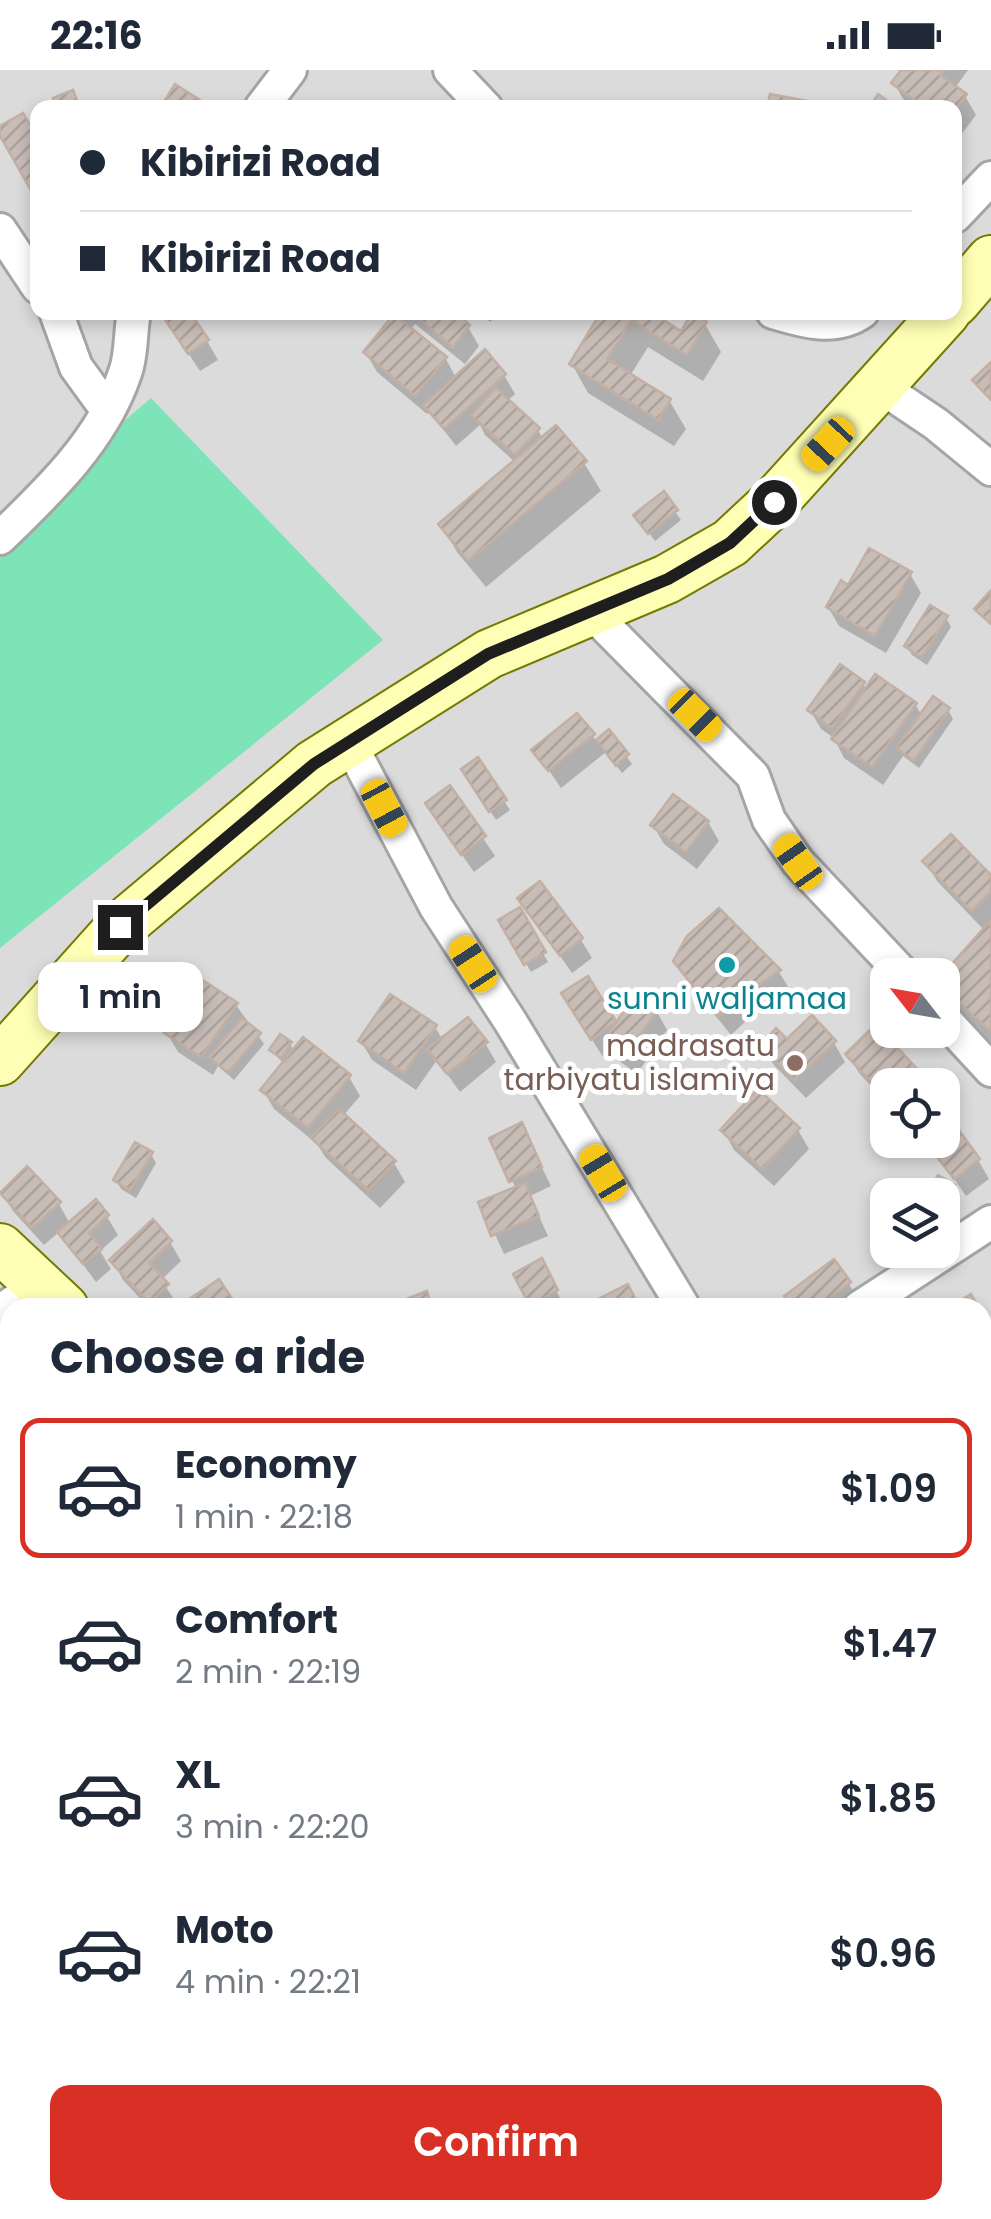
<!DOCTYPE html>
<html lang="en">
<head>
<meta charset="utf-8">
<style>
	body { margin:0; font-family:Poppins,sans-serif; background:#f2f2f3; color:#1f2937; height:100vh; display:flex; flex-direction:column; font-size:38px; white-space:nowrap }
	* { box-sizing:border-box; margin:0 }
	p { font-size:32px; color:#747a83 }
	.icon { flex:none; width:55px; height:55px; fill:none; stroke:currentColor; stroke-width:2; stroke-linecap:round; stroke-linejoin:round }
	.map { position:relative; flex:1; overflow:hidden }
	.side { position:absolute; left:0px; top:1228px; width:992px; height:922px; display:flex; flex-direction:column; background:#fff; border-radius:30px 30px 0 0; box-shadow:0 5px 15px #0003 }
	.side>* { flex:none }
	.hud { position:absolute; left:30px; top:30px; width:932px; height:220px; border-radius:20px; box-shadow:0 5px 15px #0003; display:grid; align-content:center; height:220px; padding:0 50px; background:#fff }
	.needle { width:65px; rotate:301deg }
	.controls { position:absolute; left:870px; top:888px; display:grid; gap:20px }
	.controls a { display:grid; place-items:center; width:90px; height:90px; border-radius:20px; background:#fff; box-shadow:0 5px 15px #0003; font-size:50px }
	.end { position:absolute; width:45px; height:45px; margin:-22px; border:12px solid #1e1e1e; background:#fff; box-shadow:0 0 0 5px #fff }
	.from { border-radius:50% }
	.bubble { position:absolute; height:70px; border-radius:20px; background:#fff; box-shadow:0 5px 15px #0003; font-size:32px; font-weight:600; line-height:70px; text-align:center }
	.car { position:absolute; width:30px; height:60px; margin:-30px -15px; border-radius:12px; box-shadow:0 0 8px 2px #0007; background:linear-gradient(#f5c518 24%,#345 0 40%,#f5c518 0 76%,#345 0 86%,#f5c518 0) }
	.hud b { display:flex; align-items:center; gap:35px; height:95px; font-size:38px }
	.hud b+b { border-top:2px solid #e0e1e3 }
	.hud i { width:25px; height:25px; background:#1f2937 }
	ul { padding:0; list-style:none }
	li { display:flex; align-items:center; gap:30px; height:140px; margin:0 20px 15px; padding:0 30px; border:5px solid transparent; border-radius:20px }
	li div { flex:1 }
	li b { display:block; font-size:38px }
	li em { font-style:normal; font-weight:600 }
	li.on { border-color:#d93025 }
	li>.icon { width:90px; height:90px; stroke-width:1.5 }
	h2 { padding:0 50px; font-size:45px; line-height:120px }
	.action { display:flex; gap:20px; margin-top:auto; padding:20px 50px }
	.action a { flex:1; height:115px; border-radius:20px; background:#d93025; color:#fff; font-size:40px; font-weight:600; line-height:115px; text-align:center }
	.status { display:flex; justify-content:space-between; align-items:center; height:70px; padding:0 50px; background:#fff; direction:ltr }
	.status svg { height:28px; fill:currentColor }
	.map>svg:first-child { display:block }
	.residential { fill:#dcdbdb; fill-rule:evenodd }
	.pitch { fill:#7ce4b7 }
	.shadow { fill:#0003 }
	.building { fill:url(#building-hatch); stroke:#c3b0a5; stroke-width:2.5 }
	.lines { fill:none; stroke-linecap:round; stroke-linejoin:round }
	.street-casing { stroke:#a5a5a5; stroke-width:38 }
	.secondary-casing { stroke:#737a00; stroke-width:52 }
	.street { stroke:#fff; stroke-width:32 }
	.secondary { stroke:#fefeb4; stroke-width:48 }
	.route { stroke:#1e1e1e; stroke-width:12 }
	.culture-dot { fill:#0f9aa8; stroke:#fff; stroke-width:4 }
	.education-dot { fill:#8d6e63; stroke:#fff; stroke-width:4 }
	.labels { text-anchor:middle; stroke-width:10; stroke-linejoin:round; paint-order:stroke }
	.culture-label { font-size:30px; fill:#0d838f; stroke:#fff }
	.education-label { font-size:30px; fill:#785e54; stroke:#fff; text-anchor:end }
</style>
</head>
<body>
<div class="status"><b>22:16</b><svg viewBox="0 0 49 12"><path d="M0 12V9h3v3zM5 12V6h3v6zM10 12V3h3v9zM15 12V0h3v12zM26 1h20v11H26zM47 4h2v5h-2z"/></svg></div>
<div class="map">
<svg width="991" height="2149" viewBox="0 0 991 2149">
	<defs>
		<pattern id="building-hatch" width="6" height="6" patternUnits="userSpaceOnUse" patternTransform="scale(2.5)"><rect width="6" height="6" fill="#c8bdb6"/><path d="M-1 1l2-2M0 6l6-6M5 7l2-2" fill="none" stroke="#aba29c"/></pattern>
	</defs>
	<rect width="100%" height="100%" fill="#f0ebe4"/>
	<path class="residential" d="M 0,0 L 991,0 L 991,2149 L 0,2149 ZM 38,38 L 955,38 L 955,242 L 38,242 ZM 888,905 L 942,905 L 942,960 L 888,960 ZM 888,1015 L 942,1015 L 942,1070 L 888,1070 ZM 888,1125 L 942,1125 L 942,1180 L 888,1180 ZM 10,1238 L 982,1238 L 982,2140 L 10,2140 Z"/>
	<path class="pitch" d="M 151,328 L 383,570 L 0,878 L 0,457 Z"/>
	<g class="shadow">
		<path d="M 904,0 L 968,0 L 955,18 L 965,26 L 976,45 L 957,70 L 955,38 L 913,38 L 905,32 L 894,13 Z"/>
		<path d="M 390,242 L 451,242 L 468,257 L 479,276 L 465,294 L 415,254 L 410,260 L 446,289 L 456,308 L 504,305 L 515,324 L 507,331 L 538,360 L 543,369 L 584,393 L 601,421 L 486,517 L 457,482 L 441,454 L 515,392 L 485,365 L 480,355 L 456,376 L 429,341 L 427,344 L 377,302 L 366,283 L 394,248 Z"/>
		<path d="M 479,242 L 498,242 L 490,252 Z"/>
		<path d="M 604,242 L 646,242 L 681,264 L 705,254 L 721,282 L 703,311 L 648,277 L 630,306 L 669,330 L 686,359 L 674,376 L 588,323 L 572,294 Z"/>
		<path d="M 169,254 L 207,271 L 218,290 L 200,301 Z"/>
		<path d="M 663,425 L 681,450 L 655,471 L 642,454 Z"/>
		<path d="M 910,504 L 921,523 L 886,583 L 839,556 L 828,537 L 849,518 Z"/>
		<path d="M 946,548 L 951,557 L 927,595 L 912,585 L 907,576 Z"/>
		<path d="M 863,614 L 867,620 L 915,634 L 922,646 L 948,640 L 953,649 L 919,698 L 903,686 L 883,715 L 844,688 L 834,668 L 821,659 L 810,640 Z"/>
		<path d="M 609,663 L 632,694 L 622,703 L 606,682 L 561,718 L 535,680 L 592,665 L 597,672 Z"/>
		<path d="M 477,691 L 510,740 L 496,750 L 469,709 Z"/>
		<path d="M 449,718 L 495,786 L 474,802 L 439,752 Z"/>
		<path d="M 708,752 L 719,771 L 697,799 L 664,774 L 653,755 Z"/>
		<path d="M 926,792 L 991,808 L 991,972 L 955,940 L 942,919 L 942,908 L 985,861 L 937,811 Z"/>
		<path d="M 520,829 L 581,870 L 592,888 L 572,903 Z"/>
		<path d="M 519,841 L 548,892 L 531,902 L 501,851 Z"/>
		<path d="M 719,842 L 779,902 L 790,920 L 759,939 L 731,965 L 687,910 L 676,891 Z"/>
		<path d="M 587,910 L 617,956 L 656,940 L 667,960 L 637,1004 L 618,990 L 612,981 L 603,987 L 575,943 Z"/>
		<path d="M 236,935 L 264,974 L 234,1010 L 218,996 L 213,1005 L 178,982 L 167,963 Z"/>
		<path d="M 812,949 L 834,973 L 845,992 L 806,1028 L 774,995 L 763,976 L 787,972 Z"/>
		<path d="M 435,957 L 443,970 L 485,973 L 496,992 L 460,1022 L 437,990 L 416,1020 L 372,990 L 361,971 Z"/>
		<path d="M 290,974 L 294,981 L 349,1007 L 360,1026 L 343,1046 L 394,1093 L 405,1112 L 380,1138 L 326,1088 L 317,1074 L 274,1039 L 263,1020 L 284,994 L 272,981 Z"/>
		<path d="M 848,984 L 915,1000 L 924,1015 L 888,1015 L 888,1034 L 859,1003 Z"/>
		<path d="M 521,1055 L 551,1116 L 530,1126 L 548,1166 L 504,1184 L 481,1134 L 517,1120 L 512,1111 Z"/>
		<path d="M 723,1060 L 798,1060 L 809,1079 L 774,1116 L 734,1080 Z"/>
		<path d="M 927,1070 L 978,1090 L 989,1109 L 966,1126 Z"/>
		<path d="M 151,1084 L 156,1093 L 136,1128 L 121,1119 L 116,1110 Z"/>
		<path d="M 953,1117 L 958,1126 L 942,1149 L 942,1125 L 930,1125 Z"/>
		<path d="M 2,1122 L 59,1134 L 70,1154 L 107,1147 L 118,1165 L 100,1181 L 111,1199 L 96,1212 L 59,1162 L 44,1175 L 13,1141 Z"/>
		<path d="M 170,1172 L 181,1191 L 161,1210 L 178,1235 L 149,1238 L 123,1210 L 113,1191 Z"/>
		<path d="M 541,1192 L 561,1230 L 547,1238 L 534,1238 L 516,1205 Z"/>
		<path d="M 849,1214 L 860,1232 L 853,1238 L 793,1238 Z"/>
		<path d="M 982,1247 L 991,1261 L 991,1350 L 982,1341 Z"/>
		<path d="M 0,1434 L 10,1437 L 10,1480 L 0,1477 Z"/>
		<path d="M 982,1795 L 991,1807 L 991,1811 L 982,1818 Z"/>
		<path d="M 991,2134 L 991,2149 L 959,2149 L 948,2140 L 982,2140 Z"/>
		<path d="M 153,2141 L 160,2149 L 143,2149 Z"/>
	</g>
	<g class="building">
		<path d="M 901,0 L 944,0 L 940,5 L 967,24 L 955,40 L 955,38 L 925,38 L 891,13 Z"/>
		<path d="M 175,14 L 200,30 L 196,38 L 160,38 Z"/>
		<path d="M 73,20 L 80,38 L 56,38 L 53,28 Z"/>
		<path d="M 770,24 L 818,33 L 817,38 L 767,38 Z"/>
		<path d="M 878,24 L 897,38 L 869,38 Z"/>
		<path d="M 23,43 L 38,68 L 38,118 L 32,122 L 0,66 L 0,56 Z"/>
		<path d="M 160,242 L 190,242 L 209,270 L 188,284 Z"/>
		<path d="M 411,242 L 455,242 L 470,255 L 453,277 Z"/>
		<path d="M 601,242 L 651,242 L 681,261 L 692,243 L 707,252 L 687,285 L 631,250 L 607,289 L 671,329 L 658,350 L 569,294 Z"/>
		<path d="M 394,244 L 447,287 L 415,326 L 363,282 Z"/>
		<path d="M 485,279 L 506,304 L 444,359 L 423,335 Z"/>
		<path d="M 991,292 L 991,330 L 972,310 Z"/>
		<path d="M 496,318 L 540,358 L 515,385 L 471,345 Z"/>
		<path d="M 556,355 L 587,391 L 468,491 L 438,454 Z"/>
		<path d="M 664,421 L 678,440 L 648,464 L 633,445 Z"/>
		<path d="M 869,478 L 912,502 L 875,566 L 826,537 L 841,510 L 848,515 Z"/>
		<path d="M 991,520 L 991,554 L 974,539 Z"/>
		<path d="M 930,535 L 948,546 L 922,587 L 904,576 Z"/>
		<path d="M 840,594 L 865,612 L 832,658 L 807,640 Z"/>
		<path d="M 875,604 L 917,633 L 872,697 L 831,669 Z"/>
		<path d="M 933,626 L 950,638 L 914,691 L 896,678 Z"/>
		<path d="M 577,643 L 595,664 L 548,701 L 531,680 Z"/>
		<path d="M 609,659 L 629,684 L 616,696 L 596,670 Z"/>
		<path d="M 478,687 L 507,730 L 489,742 L 461,699 Z"/>
		<path d="M 450,715 L 486,766 L 461,785 L 425,733 Z"/>
		<path d="M 673,724 L 709,751 L 686,782 L 650,755 Z"/>
		<path d="M 951,764 L 991,805 L 991,822 L 971,841 L 922,791 Z"/>
		<path d="M 540,811 L 583,868 L 560,886 L 517,828 Z"/>
		<path d="M 520,837 L 546,882 L 524,895 L 498,850 Z"/>
		<path d="M 719,838 L 781,900 L 749,921 L 718,947 L 673,891 L 687,866 Z"/>
		<path d="M 991,850 L 991,961 L 942,918 L 942,905 Z"/>
		<path d="M 588,906 L 616,951 L 591,970 L 561,923 Z"/>
		<path d="M 201,909 L 238,933 L 201,987 L 164,963 Z"/>
		<path d="M 390,924 L 437,955 L 404,1003 L 358,971 Z"/>
		<path d="M 635,924 L 658,939 L 626,986 L 604,971 Z"/>
		<path d="M 812,945 L 836,971 L 794,1010 L 770,985 Z"/>
		<path d="M 812,945 L 836,971 L 794,1010 L 760,976 L 776,958 L 787,969 Z"/>
		<path d="M 468,947 L 488,972 L 447,1004 L 427,979 Z"/>
		<path d="M 242,948 L 261,963 L 228,1003 L 209,987 Z"/>
		<path d="M 876,954 L 917,999 L 899,1015 L 888,1015 L 886,1028 L 845,984 Z"/>
		<path d="M 280,964 L 292,972 L 281,988 L 269,980 Z"/>
		<path d="M 303,967 L 351,1005 L 308,1058 L 260,1020 Z"/>
		<path d="M 758,1019 L 800,1058 L 762,1099 L 720,1060 Z"/>
		<path d="M 339,1039 L 396,1091 L 368,1120 L 311,1068 Z"/>
		<path d="M 950,1048 L 980,1089 L 954,1109 L 924,1070 L 942,1070 L 942,1053 Z"/>
		<path d="M 522,1052 L 542,1097 L 509,1112 L 489,1068 Z"/>
		<path d="M 135,1072 L 153,1082 L 130,1120 L 113,1110 Z"/>
		<path d="M 27,1096 L 61,1132 L 32,1158 L 0,1123 Z"/>
		<path d="M 938,1105 L 955,1115 L 942,1133 L 942,1125 L 927,1125 Z"/>
		<path d="M 525,1113 L 539,1146 L 491,1166 L 478,1132 Z"/>
		<path d="M 96,1129 L 109,1145 L 89,1163 L 102,1179 L 83,1194 L 57,1162 Z"/>
		<path d="M 153,1149 L 172,1171 L 149,1193 L 169,1214 L 149,1233 L 109,1190 Z"/>
		<path d="M 542,1188 L 558,1220 L 530,1236 L 513,1204 Z"/>
		<path d="M 834,1189 L 851,1212 L 817,1238 L 792,1238 L 784,1226 Z"/>
		<path d="M 219,1209 L 235,1233 L 229,1238 L 184,1238 L 182,1234 Z"/>
		<path d="M 628,1214 L 640,1238 L 580,1238 Z"/>
		<path d="M 427,1221 L 432,1238 L 383,1238 Z"/>
		<path d="M 971,1224 L 979,1238 L 948,1238 Z"/>
		<path d="M 991,1291 L 991,1336 L 986,1340 L 982,1337 L 982,1299 Z"/>
		<path d="M 0,1432 L 10,1435 L 10,1465 L 0,1462 Z"/>
		<path d="M 991,1590 L 991,1622 L 982,1609 L 982,1596 Z"/>
		<path d="M 982,2123 L 991,2131 L 991,2149 L 967,2149 L 957,2140 L 982,2140 Z"/>
		<path d="M 73,2140 L 107,2140 L 115,2149 L 80,2149 Z"/>
		<path d="M 673,2140 L 716,2140 L 727,2142 L 726,2149 L 671,2149 Z"/>
	</g>
	<g class="lines">
		<g class="street-casing">
			<g id="street">
				<path d="M 450,0 L 486,38"/>
				<path d="M 261,38 L 290,0"/>
				<path d="M 955,146 L 991,108"/>
				<path d="M 0,160 L 38,217"/>
				<path d="M 56,242 L 76,297 L 108,341"/>
				<path d="M 773,242 C 803,251 835,261 862,242"/>
				<path d="M 881,317 L 936,354 L 991,399"/>
				<path d="M 0,468 C 49,421 103,369 125,303 C 132,285 130,262 134,242"/>
				<path d="M 590,541 L 753,706 L 769,750 L 798,792 L 904,905"/>
				<path d="M 349,672 L 436,837 L 510,951 L 684,1238"/>
				<path d="M 942,947 L 991,1000"/>
				<path d="M 859,1238 L 991,1152"/>
				<path d="M 0,1242 L 40,1213"/>
				<path d="M 982,1705 L 991,1714"/>
				<path d="M 0,1915 L 10,1937"/>
				<path d="M 0,2062 L 10,2019"/>
				<path d="M 0,2105 L 9,2149"/>
				<path d="M 289,2140 L 292,2149"/>
				<path d="M 560,2149 L 573,2140"/>
			</g>
		</g>
		<g class="secondary-casing">
			<g id="secondary">
				<path d="M 955,232 L 991,190"/>
				<path d="M 0,991 L 120,857 L 314,694 L 489,584 L 667,509 L 730,473 L 774,432 L 946,242"/>
				<path d="M 0,1178 L 64,1238"/>
				<path d="M 912,2140 L 921,2149"/>
			</g>
		</g>
		<use href="#street" class="street"/>
		<use href="#secondary" class="secondary"/>
	</g>
	<g class="lines">
		<path class="route" d="M 120,857 L 314,694 L 488,584 L 668,509 L 730,473 L 774,432"/>
	</g>
	<circle class="culture-dot" cx="727" cy="895" r="10"/>
	<circle class="education-dot" cx="795" cy="993" r="10"/>
	<g class="labels">
		<g class="culture-label">
			<text x="727" y="939">sunni waljamaa</text>
		</g>
		<g class="education-label">
			<text x="775" y="986">madrasatu<tspan x="775" dy="34">tarbiyatu islamiya</tspan></text>
		</g>
	</g>
</svg>
<div class="controls">
<a><svg class="needle" viewBox="-14 -14 28 28"><path d="M0-13l5 13h-10z" fill="#e53935"/><path d="M0 13l5-13h-10z" fill="#747a83"/></svg></a>
<a><svg class="icon" aria-label="locate" viewBox="0 0 24 24"><circle cx="12" cy="12" r="6"/><path d="M12 2v4M12 18v4M2 12h4M18 12h4"/></svg></a>
<a><svg class="icon" aria-label="layers" viewBox="0 0 24 24"><path d="M12 4l9 5-9 5-9-5zM3 14l9 5 9-5"/></svg></a>
</div>
<i class="end from" style="left:774px;top:432px"></i>
<i class="end" style="left:120px;top:857px"></i>
<div class="bubble" style="left:38px;top:892px;width:165px">1 min</div>
<i class="car" style="left:828px;top:374px;rotate:223deg"></i>
<i class="car" style="left:695px;top:645px;rotate:135deg"></i>
<i class="car" style="left:384px;top:738px;rotate:152deg"></i>
<i class="car" style="left:798px;top:792px;rotate:325deg"></i>
<i class="car" style="left:473px;top:894px;rotate:327deg"></i>
<i class="car" style="left:603px;top:1103px;rotate:329deg"></i>
<div class="hud">
<b><i class="from"></i>Kibirizi Road</b>
<b><i></i>Kibirizi Road</b>
</div>
<section class="side">
<h2>Choose a ride</h2>
<ul>
<li class="on"><svg class="icon" aria-label="car" viewBox="0 0 24 24"><path d="M5 17H2v-5l4-1 3-4h7l3 4 3 1v5h-3M9 17h6M6 11h13"/><circle cx="7" cy="17" r="2"/><circle cx="17" cy="17" r="2"/></svg><div><b>Economy</b><p>1 min · 22:18</p></div><em>$1.09</em></li>
<li><svg class="icon" aria-label="car" viewBox="0 0 24 24"><path d="M5 17H2v-5l4-1 3-4h7l3 4 3 1v5h-3M9 17h6M6 11h13"/><circle cx="7" cy="17" r="2"/><circle cx="17" cy="17" r="2"/></svg><div><b>Comfort</b><p>2 min · 22:19</p></div><em>$1.47</em></li>
<li><svg class="icon" aria-label="car" viewBox="0 0 24 24"><path d="M5 17H2v-5l4-1 3-4h7l3 4 3 1v5h-3M9 17h6M6 11h13"/><circle cx="7" cy="17" r="2"/><circle cx="17" cy="17" r="2"/></svg><div><b>XL</b><p>3 min · 22:20</p></div><em>$1.85</em></li>
<li><svg class="icon" aria-label="car" viewBox="0 0 24 24"><path d="M5 17H2v-5l4-1 3-4h7l3 4 3 1v5h-3M9 17h6M6 11h13"/><circle cx="7" cy="17" r="2"/><circle cx="17" cy="17" r="2"/></svg><div><b>Moto</b><p>4 min · 22:21</p></div><em>$0.96</em></li>
</ul>
<div class="action"><a>Confirm</a></div>
</section>
</div>
</body>
</html>
